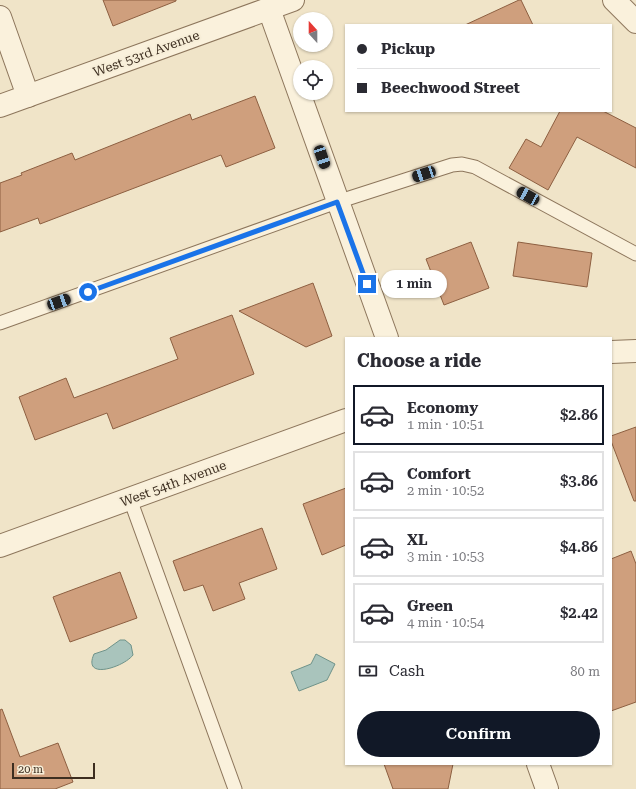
<!DOCTYPE html>
<html lang="en">
<head>
<meta charset="utf-8">
<style>
	body { margin:0; font-family:"Roboto Serif",serif; background:#f2f2f3; color:#2b2b33; height:100vh; display:flex; flex-direction:column; font-size:15px; white-space:nowrap }
	* { box-sizing:border-box; margin:0 }
	p { font-size:13px; color:#7c7c81 }
	.icon { flex:none; width:22px; height:22px; fill:none; stroke:currentColor; stroke-width:2; stroke-linecap:round; stroke-linejoin:round }
	.map { position:relative; flex:1; overflow:hidden }
	.panel { position:absolute; left:345px; top:337px; width:267px; height:428px; display:flex; flex-direction:column; background:#fff; border-radius:0px; box-shadow:0 1px 3px #0004 }
	.panel>* { flex:none }
	.guide { position:absolute; left:345px; top:24px; width:267px; height:88px; border-radius:0px; box-shadow:0 1px 3px #0004; display:grid; align-content:center; height:88px; padding:0 12px; background:#fff }
	.needle { width:26px; rotate:339deg }
	.buttons { position:absolute; left:293px; top:12px; display:grid; gap:8px }
	.buttons a { display:grid; place-items:center; width:40px; height:40px; border-radius:50%; background:#fff; box-shadow:0 1px 3px #0004; font-size:20px }
	.scale { position:absolute; left:12px; bottom:10px; width:83px; box-sizing:border-box; padding-left:4px; border:2px solid #3d2e20; border-top:0; font-size:11px; line-height:14px; white-space:nowrap; color:#3d2e20; -webkit-text-stroke:3px #f7eed8; paint-order:stroke }
	.end { position:absolute; width:18px; height:18px; margin:-9px; border:5px solid #1a73e8; background:#fff; box-shadow:0 0 0 2px #fff }
	.from { border-radius:50% }
	.bubble { position:absolute; height:28px; border-radius:14px; background:#fff; box-shadow:0 1px 3px #0004; font-size:13px; font-weight:600; line-height:28px; text-align:center }
	.car { position:absolute; width:12px; height:24px; margin:-12px -6px; border-radius:5px; box-shadow:0 0 3px 1px #0007; background:linear-gradient(#222 24%,#8ab4d8 0 40%,#222 0 76%,#8ab4d8 0 86%,#222 0) }
	.guide b { display:flex; align-items:center; gap:14px; height:38px; font-size:15px }
	.guide b+b { border-top:1px solid #e1e1e2 }
	.guide i { width:10px; height:10px; background:#2b2b33 }
	ul { padding:0; list-style:none }
	li { display:flex; align-items:center; gap:12px; height:60px; margin:0 8px 6px; padding:0 4px; border:2px solid #e1e1e2; border-radius:0px }
	li div { flex:1 }
	li b { display:block; font-size:15px }
	li em { font-style:normal; font-weight:600 }
	li.active { border-color:#111827 }
	li>.icon { width:36px; height:36px; stroke-width:1.5 }
	h2 { padding:0 12px; font-size:18px; line-height:48px }
	.pay { display:flex; align-items:center; gap:10px; height:44px; padding:0 12px; font-size:15px }
	.pay p { margin-inline-start:auto }
	.cta { display:flex; gap:8px; margin-top:auto; padding:8px 12px }
	.cta a { flex:1; height:46px; border-radius:24px; background:#111827; color:#fff; font-size:16px; font-weight:600; line-height:46px; text-align:center }
	.map>svg:first-child { display:block }
	.water { fill:#a9c4bc; stroke:#6f938a }
	.building { fill:#cf9f7d; stroke:#8d5f41 }
	.lines { fill:none; stroke-linecap:round; stroke-linejoin:round }
	.lane-casing { stroke:#8d765c; stroke-width:15 }
	.street-casing { stroke:#8d765c; stroke-width:24 }
	.lane { stroke:#faf1dc; stroke-width:13 }
	.street { stroke:#faf1dc; stroke-width:22 }
	.route { stroke:#1a73e8; stroke-width:5 }
	.labels { text-anchor:middle; stroke-width:4; stroke-linejoin:round; paint-order:stroke }
	.street-label { font-size:13px; fill:#3d2e20; stroke:#f7eed8 }
</style>
</head>
<body>
<div class="map">
<svg width="636" height="789" viewBox="0 0 636 789">
	<rect width="100%" height="100%" fill="#f0e4c8"/>
	<g class="water">
		<path d="M 120,640 L 125,640 L 131,645 L 133,655 C 124,667 82,681 94,654 L 106,650 Z"/>
		<path d="M 316,654 L 335,664 L 327,680 L 299,691 L 291,672 L 311,664 Z"/>
	</g>
	<g class="building">
		<path d="M 103,0 L 176,0 L 176,1 L 113,26 Z"/>
		<path d="M 519,0 L 521,0 L 533,25 L 465,25 Z"/>
		<path d="M 255,96 L 275,148 L 226,167 L 221,155 L 40,224 L 38,218 L 0,232 L 0,183 L 22,175 L 21,173 L 72,153 L 75,160 L 190,114 L 192,120 Z"/>
		<path d="M 560,111 L 603,111 L 636,128 L 636,168 L 577,137 L 548,190 L 509,168 L 526,139 L 541,147 Z"/>
		<path d="M 471,242 L 489,288 L 444,305 L 426,259 Z"/>
		<path d="M 518,242 L 592,253 L 587,287 L 513,276 Z"/>
		<path d="M 313,283 L 332,336 L 306,347 L 239,311 Z"/>
		<path d="M 232,315 L 254,374 L 113,429 L 107,413 L 35,440 L 19,397 L 66,378 L 74,398 L 178,359 L 170,338 Z"/>
		<path d="M 636,427 L 636,501 L 634,501 L 611,441 L 611,436 Z"/>
		<path d="M 346,488 L 346,545 L 322,555 L 303,504 Z"/>
		<path d="M 262,528 L 277,569 L 239,583 L 245,599 L 213,611 L 203,585 L 184,591 L 173,561 Z"/>
		<path d="M 631,551 L 636,564 L 636,702 L 611,711 L 611,559 Z"/>
		<path d="M 120,572 L 137,618 L 70,642 L 53,597 Z"/>
		<path d="M 2,709 L 20,757 L 58,743 L 73,782 L 55,789 L 0,789 L 0,710 Z"/>
		<path d="M 384,764 L 453,764 L 448,789 L 393,789 Z"/>
	</g>
	<g class="lines">
		<g class="lane-casing">
			<g id="lane">
				<path d="M 0,323 L 337,202 L 452,165 L 462,164 L 475,167 L 636,254"/>
				<path d="M 130,499 L 235,789"/>
			</g>
		</g>
		<g class="street-casing">
			<g id="street">
				<path d="M 614,0 L 636,22"/>
				<path d="M 269,9 L 387,338"/>
				<path d="M 0,17 L 28,96"/>
				<path d="M 0,106 L 293,0"/>
				<path d="M 611,352 L 636,351"/>
				<path d="M 0,546 L 346,420"/>
				<path d="M 538,764 L 547,789"/>
			</g>
		</g>
		<use href="#lane" class="lane"/>
		<use href="#street" class="street"/>
	</g>
	<g class="lines">
		<path class="route" d="M 88,292 L 337,202 L 367,284"/>
	</g>
	<g class="labels">
		<g class="street-label">
			<text transform="translate(146 53) rotate(-20)" y="5">West 53rd Avenue</text>
			<text transform="translate(173 483) rotate(-20)" y="5">West 54th Avenue</text>
		</g>
	</g>
</svg>
<div class="buttons">
<a><svg class="needle" viewBox="-14 -14 28 28"><path d="M0-13l5 13h-10z" fill="#e53935"/><path d="M0 13l5-13h-10z" fill="#7c7c81"/></svg></a>
<a><svg class="icon" aria-label="locate" viewBox="0 0 24 24"><circle cx="12" cy="12" r="6"/><path d="M12 2v4M12 18v4M2 12h4M18 12h4"/></svg></a>
</div>
<div class="scale">20 m</div>
<i class="end from" style="left:88px;top:292px"></i>
<i class="end" style="left:367px;top:284px"></i>
<div class="bubble" style="left:381px;top:270px;width:66px">1 min</div>
<i class="car" style="left:322px;top:157px;rotate:161deg"></i>
<i class="car" style="left:424px;top:174px;rotate:252deg"></i>
<i class="car" style="left:528px;top:196px;rotate:299deg"></i>
<i class="car" style="left:59px;top:302px;rotate:70deg"></i>
<div class="guide">
<b><i class="from"></i>Pickup</b>
<b><i></i>Beechwood Street</b>
</div>
<section class="panel">
<h2>Choose a ride</h2>
<ul>
<li class="active"><svg class="icon" aria-label="car" viewBox="0 0 24 24"><path d="M5 17H2v-5l4-1 3-4h7l3 4 3 1v5h-3M9 17h6M6 11h13"/><circle cx="7" cy="17" r="2"/><circle cx="17" cy="17" r="2"/></svg><div><b>Economy</b><p>1 min · 10:51</p></div><em>$2.86</em></li>
<li><svg class="icon" aria-label="car" viewBox="0 0 24 24"><path d="M5 17H2v-5l4-1 3-4h7l3 4 3 1v5h-3M9 17h6M6 11h13"/><circle cx="7" cy="17" r="2"/><circle cx="17" cy="17" r="2"/></svg><div><b>Comfort</b><p>2 min · 10:52</p></div><em>$3.86</em></li>
<li><svg class="icon" aria-label="car" viewBox="0 0 24 24"><path d="M5 17H2v-5l4-1 3-4h7l3 4 3 1v5h-3M9 17h6M6 11h13"/><circle cx="7" cy="17" r="2"/><circle cx="17" cy="17" r="2"/></svg><div><b>XL</b><p>3 min · 10:53</p></div><em>$4.86</em></li>
<li><svg class="icon" aria-label="car" viewBox="0 0 24 24"><path d="M5 17H2v-5l4-1 3-4h7l3 4 3 1v5h-3M9 17h6M6 11h13"/><circle cx="7" cy="17" r="2"/><circle cx="17" cy="17" r="2"/></svg><div><b>Green</b><p>4 min · 10:54</p></div><em>$2.42</em></li>
</ul>
<div class="pay"><svg class="icon" aria-label="cash" viewBox="0 0 24 24"><path d="M3 7h18v10H3z"/><circle cx="12" cy="12" r="2"/></svg>Cash<p>80 m</p></div>
<div class="cta"><a>Confirm</a></div>
</section>
</div>
</body>
</html>
